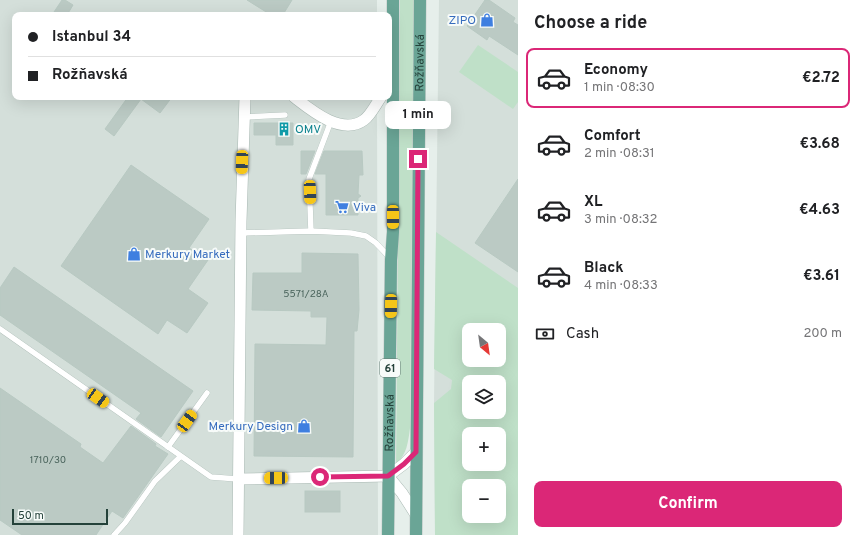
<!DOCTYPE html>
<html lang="en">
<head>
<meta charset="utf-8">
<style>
	body { margin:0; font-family:Overpass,sans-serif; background:#f2f2f2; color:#202124; height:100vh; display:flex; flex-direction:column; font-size:15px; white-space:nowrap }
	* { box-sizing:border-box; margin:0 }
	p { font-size:13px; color:#757577 }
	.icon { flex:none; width:22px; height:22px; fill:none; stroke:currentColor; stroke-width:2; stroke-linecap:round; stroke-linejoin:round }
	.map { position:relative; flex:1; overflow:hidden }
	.details { display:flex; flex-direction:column; background:#fff; width:340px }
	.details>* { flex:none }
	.hud { position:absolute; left:12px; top:12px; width:380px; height:88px; border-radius:8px; box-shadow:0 4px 16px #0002; display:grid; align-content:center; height:88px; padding:0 16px; background:#fff }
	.needle { width:26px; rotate:151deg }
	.tools { position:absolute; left:462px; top:323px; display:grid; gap:8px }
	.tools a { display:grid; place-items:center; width:44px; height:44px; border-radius:8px; background:#fff; box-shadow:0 4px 16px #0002; font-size:20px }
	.scale { position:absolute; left:12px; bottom:10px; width:96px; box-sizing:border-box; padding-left:4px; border:2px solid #24423a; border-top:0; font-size:11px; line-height:14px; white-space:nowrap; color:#24423a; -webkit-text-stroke:3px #f7fbf9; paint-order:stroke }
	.end { position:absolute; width:18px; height:18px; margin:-9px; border:5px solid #db2777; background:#fff; box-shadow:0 0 0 2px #fff }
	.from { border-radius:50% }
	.bubble { position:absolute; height:28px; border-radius:8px; background:#fff; box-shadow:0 4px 16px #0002; font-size:13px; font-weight:700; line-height:28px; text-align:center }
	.car { position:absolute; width:12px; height:24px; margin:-12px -6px; border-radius:5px; box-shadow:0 0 3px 1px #0007; background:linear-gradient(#f5c518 24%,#345 0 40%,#f5c518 0 76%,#345 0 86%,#f5c518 0) }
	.hud b { display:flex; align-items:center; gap:14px; height:38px; font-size:15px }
	.hud b+b { border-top:1px solid #e0e0e0 }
	.hud i { width:10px; height:10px; background:#202124 }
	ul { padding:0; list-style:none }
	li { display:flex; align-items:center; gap:12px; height:60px; margin:0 8px 6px; padding:0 8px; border:2px solid transparent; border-radius:8px }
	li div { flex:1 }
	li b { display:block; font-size:15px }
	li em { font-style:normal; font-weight:700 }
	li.active { border-color:#db2777 }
	li>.icon { width:36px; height:36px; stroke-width:1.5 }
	h2 { padding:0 16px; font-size:18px; line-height:48px }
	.pay { display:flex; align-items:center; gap:10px; height:44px; padding:0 16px; font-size:15px }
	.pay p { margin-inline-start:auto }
	.button { display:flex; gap:8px; margin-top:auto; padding:8px 16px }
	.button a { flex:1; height:46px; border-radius:8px; background:#db2777; color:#fff; font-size:16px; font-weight:700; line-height:46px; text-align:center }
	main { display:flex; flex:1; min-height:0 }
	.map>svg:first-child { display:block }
	.built { fill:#d4dfda; fill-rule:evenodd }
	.green { fill:#bfe0c8; fill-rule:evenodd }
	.building { fill:#bbcac4; stroke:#b8c9c2 }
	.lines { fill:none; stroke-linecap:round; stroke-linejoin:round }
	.service-casing { stroke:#a8b8b2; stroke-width:6 }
	.minor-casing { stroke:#a8b8b2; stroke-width:12 }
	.primary-casing { stroke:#c2cac8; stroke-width:13 }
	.service { stroke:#fff; stroke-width:5.5 }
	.minor { stroke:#fff; stroke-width:11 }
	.primary { stroke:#6aa596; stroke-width:12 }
	.route { stroke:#db2777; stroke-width:5 }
	.labels { text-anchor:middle; stroke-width:4; stroke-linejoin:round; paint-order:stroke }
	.number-label { font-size:10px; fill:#4a645c }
	.shield { fill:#f7fbf9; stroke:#637a73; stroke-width:1 }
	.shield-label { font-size:11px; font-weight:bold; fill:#24423a }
	.shop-label { font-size:12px; fill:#366cbe; stroke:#f7fbf9; text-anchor:end }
	.street-label { font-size:12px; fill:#24423a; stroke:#f7fbf9 }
	.culture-label { font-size:12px; fill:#0d838f; stroke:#f7fbf9; text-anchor:start }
</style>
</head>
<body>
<main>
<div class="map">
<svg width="518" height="535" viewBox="0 0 518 535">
	<rect width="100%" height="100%" fill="#e6efeb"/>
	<g class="built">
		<path d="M 0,0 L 377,0 L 377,15 L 15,15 L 15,97 L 377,97 L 378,535 L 0,535 Z"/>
		<path d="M 439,0 L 518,0 L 518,535 L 435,535 L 434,403 ZM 469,330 L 499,330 L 499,360 L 469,360 ZM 469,382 L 499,382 L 499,412 L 469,412 ZM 469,434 L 499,434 L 499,464 L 469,464 ZM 469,486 L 499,486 L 499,516 L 469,516 Z"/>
	</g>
	<g class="green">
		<path d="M 400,0 L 414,0 L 410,428 C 408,443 407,454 396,464 Z"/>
		<path d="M 478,45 L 518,72 L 518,102 L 513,109 L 459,72 Z"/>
		<path d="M 436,232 L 518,288 L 518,535 L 435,535 L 434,403 L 451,389 L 452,380 L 434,369 ZM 469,330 L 499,330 L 499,360 L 469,360 ZM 469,382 L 499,382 L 499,412 L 469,412 ZM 469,434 L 499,434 L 499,464 L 469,464 ZM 469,486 L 499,486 L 499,516 L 469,516 Z"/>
	</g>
	<g class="building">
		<path d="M 62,0 L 65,0 L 73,5 L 67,15 L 52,15 Z"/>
		<path d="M 247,0 L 292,0 L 284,13 L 280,15 L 271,15 Z"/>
		<path d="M 485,0 L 489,0 L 515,18 L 513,22 L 518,25 L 518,55 L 489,36 L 487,40 L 467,26 Z"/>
		<path d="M 128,97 L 172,97 L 160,113 L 141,99 L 114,136 L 105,129 Z"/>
		<path d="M 254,123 L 293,123 L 293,145 L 276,145 L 276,135 L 254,135 Z"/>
		<path d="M 301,151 L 315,151 L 306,174 L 301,174 Z"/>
		<path d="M 324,151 L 362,151 L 363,175 L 359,175 L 358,194 L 361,196 L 358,198 L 358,215 L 326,215 L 326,174 L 315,174 Z"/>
		<path d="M 131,165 L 209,219 L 189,248 L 208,260 L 188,289 L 208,303 L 187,333 L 167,320 L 158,334 L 61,266 Z"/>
		<path d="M 518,179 L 518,272 L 475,243 Z"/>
		<path d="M 302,253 L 358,254 L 359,310 L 357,331 L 354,331 L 353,457 L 254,456 L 255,344 L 326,345 L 327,317 L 311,317 L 311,311 L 252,310 L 253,273 L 302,273 Z"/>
		<path d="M 14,267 L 193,391 L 161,437 L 136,419 L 141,413 L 0,315 L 0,288 Z"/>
		<path d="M 0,388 L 81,444 L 80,447 L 103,463 L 131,426 L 156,444 L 155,446 L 168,454 L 123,518 L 112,511 L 96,535 L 22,535 L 0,520 Z"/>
		<rect x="305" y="491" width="35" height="21"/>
	</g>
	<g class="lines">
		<g class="service-casing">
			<g id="service">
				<path d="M 244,117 L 285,115"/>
				<path d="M 311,231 L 309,179 L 331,121"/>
				<path d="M 241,233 L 311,231 L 351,233 L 366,236 L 376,243 L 390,258"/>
				<path d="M 0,329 L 211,477 L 238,479"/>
				<path d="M 168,447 L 207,393"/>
				<path d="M 114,535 L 125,523 L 155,481 L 180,457"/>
			</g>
		</g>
		<g class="minor-casing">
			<g id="minor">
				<path d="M 294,97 C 312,111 342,136 364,120 C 371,115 376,104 381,97"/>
				<path d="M 388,476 L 402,493 L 416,515"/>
				<path d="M 238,479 L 388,476 L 404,464 L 416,452"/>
				<path d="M 238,535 L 241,221 L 245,97"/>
			</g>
		</g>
		<g class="primary-casing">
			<g id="primary">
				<path id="s1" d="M 388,535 L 391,260 L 393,232 L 393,0"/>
				<path id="s2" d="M 416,535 L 420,0"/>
			</g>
		</g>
		<use href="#service" class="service"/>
		<use href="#minor" class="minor"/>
		<use href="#primary" class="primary"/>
	</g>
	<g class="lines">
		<path class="route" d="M 320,477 L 388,476 L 404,464 L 416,452 L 418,159"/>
	</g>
	<defs>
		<g id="shop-bare" transform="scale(1.08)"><path d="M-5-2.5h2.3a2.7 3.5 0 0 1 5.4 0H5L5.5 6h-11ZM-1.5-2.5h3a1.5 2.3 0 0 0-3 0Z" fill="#3f7fe0" stroke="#f7fbf9" stroke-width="2.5" paint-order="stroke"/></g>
		<g id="building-bare" transform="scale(1.08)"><path d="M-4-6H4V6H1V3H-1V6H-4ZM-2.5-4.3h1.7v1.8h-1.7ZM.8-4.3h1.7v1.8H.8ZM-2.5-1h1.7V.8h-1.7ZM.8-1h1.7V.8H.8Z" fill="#0f9aa8" stroke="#f7fbf9" stroke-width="2.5" paint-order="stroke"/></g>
		<g id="supermarket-bare" transform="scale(1.08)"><path d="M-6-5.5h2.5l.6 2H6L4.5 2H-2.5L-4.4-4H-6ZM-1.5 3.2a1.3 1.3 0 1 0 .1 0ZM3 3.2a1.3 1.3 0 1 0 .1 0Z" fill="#3f7fe0" stroke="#f7fbf9" stroke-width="2.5" paint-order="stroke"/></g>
	</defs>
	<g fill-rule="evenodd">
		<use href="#shop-bare" x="487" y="20"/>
		<use href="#building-bare" x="284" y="129"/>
		<use href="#supermarket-bare" x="342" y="207"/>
		<use href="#shop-bare" x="134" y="254"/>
		<use href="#shop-bare" x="304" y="426"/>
	</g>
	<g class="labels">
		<g class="number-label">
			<text x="306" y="297">5571/28A</text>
			<text x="48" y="463">1710/30</text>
		</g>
		<rect class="shield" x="380" y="359" width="20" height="18" rx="3"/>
		<g class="shield-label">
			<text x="390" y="372">61</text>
		</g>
		<g class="shop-label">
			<text x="476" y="24">ZIPO</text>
			<text x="353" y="211" text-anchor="start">Viva</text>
			<text x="145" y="258" text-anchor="start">Merkury Market</text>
			<text x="293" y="430">Merkury Design</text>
		</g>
		<g class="street-label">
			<text dy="4" stroke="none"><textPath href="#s2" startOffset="472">Rožňavská</textPath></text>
			<text dy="4" stroke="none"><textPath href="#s1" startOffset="112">Rožňavská</textPath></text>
		</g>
		<g class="culture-label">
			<text x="295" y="133">OMV</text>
		</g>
	</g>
</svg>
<div class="tools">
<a><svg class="needle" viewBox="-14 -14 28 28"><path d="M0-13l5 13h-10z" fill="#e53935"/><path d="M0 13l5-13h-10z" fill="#757577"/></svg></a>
<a><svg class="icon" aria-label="layers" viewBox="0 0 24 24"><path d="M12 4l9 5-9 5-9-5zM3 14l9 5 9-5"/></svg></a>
<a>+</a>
<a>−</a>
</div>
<div class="scale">50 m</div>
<i class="end from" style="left:320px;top:477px"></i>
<i class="end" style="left:418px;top:159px"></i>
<div class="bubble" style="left:385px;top:101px;width:66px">1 min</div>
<i class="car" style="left:242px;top:162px;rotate:182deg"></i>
<i class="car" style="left:310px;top:192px;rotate:178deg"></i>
<i class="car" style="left:393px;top:217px;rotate:180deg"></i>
<i class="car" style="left:391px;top:306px;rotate:181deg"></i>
<i class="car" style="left:98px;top:398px;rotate:125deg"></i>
<i class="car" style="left:187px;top:421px;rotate:36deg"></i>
<i class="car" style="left:276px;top:478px;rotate:269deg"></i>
<div class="hud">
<b><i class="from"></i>Istanbul 34</b>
<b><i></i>Rožňavská</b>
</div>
</div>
<section class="details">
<h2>Choose a ride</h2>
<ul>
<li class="active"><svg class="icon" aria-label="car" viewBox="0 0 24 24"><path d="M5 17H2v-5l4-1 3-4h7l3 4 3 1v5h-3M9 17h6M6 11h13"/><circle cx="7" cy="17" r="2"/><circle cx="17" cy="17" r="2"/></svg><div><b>Economy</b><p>1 min · 08:30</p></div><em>€2.72</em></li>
<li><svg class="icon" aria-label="car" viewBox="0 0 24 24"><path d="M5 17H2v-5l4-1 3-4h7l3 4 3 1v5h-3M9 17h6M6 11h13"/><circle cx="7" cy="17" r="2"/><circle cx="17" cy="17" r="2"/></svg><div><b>Comfort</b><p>2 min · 08:31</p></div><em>€3.68</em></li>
<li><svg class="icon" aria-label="car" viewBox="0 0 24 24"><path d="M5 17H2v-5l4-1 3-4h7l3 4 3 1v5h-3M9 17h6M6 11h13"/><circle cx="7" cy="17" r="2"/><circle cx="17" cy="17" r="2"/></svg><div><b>XL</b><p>3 min · 08:32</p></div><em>€4.63</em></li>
<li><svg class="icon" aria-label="car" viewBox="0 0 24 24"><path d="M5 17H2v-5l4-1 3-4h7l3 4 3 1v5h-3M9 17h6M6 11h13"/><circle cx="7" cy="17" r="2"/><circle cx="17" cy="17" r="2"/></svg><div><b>Black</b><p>4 min · 08:33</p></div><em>€3.61</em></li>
</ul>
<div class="pay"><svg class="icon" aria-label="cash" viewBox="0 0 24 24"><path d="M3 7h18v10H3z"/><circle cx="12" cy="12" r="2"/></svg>Cash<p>200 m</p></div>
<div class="button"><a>Confirm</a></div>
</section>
</main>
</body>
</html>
